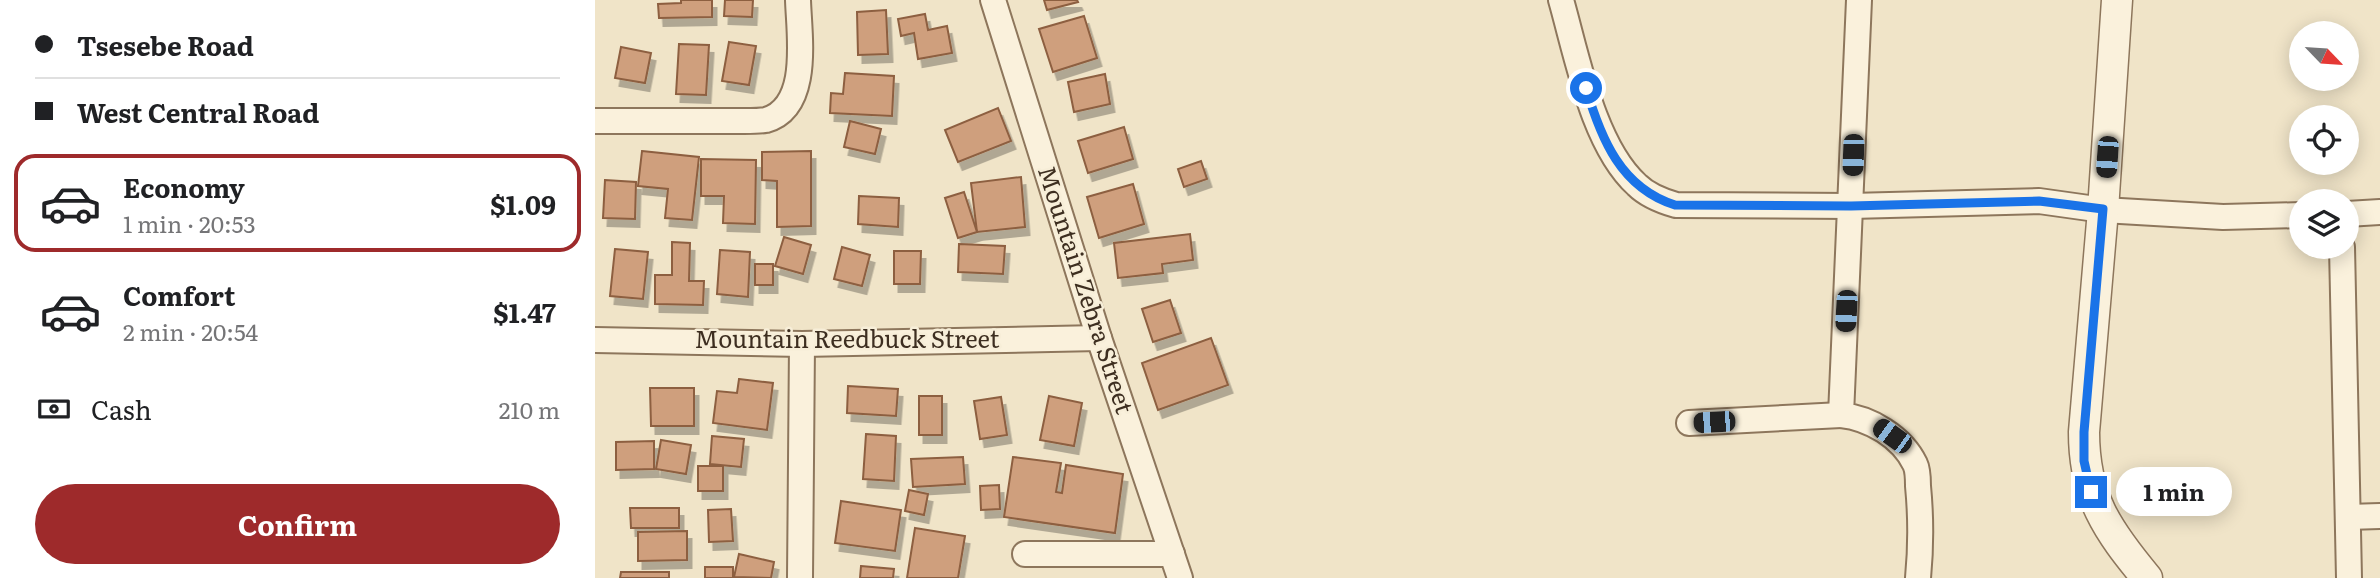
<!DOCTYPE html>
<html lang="en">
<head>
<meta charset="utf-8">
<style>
	body { margin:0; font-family:Literata,serif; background:#f6f6f6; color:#202124; height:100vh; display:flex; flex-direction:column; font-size:26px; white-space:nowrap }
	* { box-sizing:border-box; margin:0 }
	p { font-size:23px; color:#757577 }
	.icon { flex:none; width:38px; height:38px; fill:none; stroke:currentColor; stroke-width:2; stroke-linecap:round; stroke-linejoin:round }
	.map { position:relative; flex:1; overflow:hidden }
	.panel { display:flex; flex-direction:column; background:#fff; width:595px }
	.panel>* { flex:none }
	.banner { display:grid; align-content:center; height:154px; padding:0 35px; background:#fff }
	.needle { width:46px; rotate:115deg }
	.fabs { position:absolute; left:1694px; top:21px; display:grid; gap:14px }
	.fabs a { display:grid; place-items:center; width:70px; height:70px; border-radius:50%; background:#fff; box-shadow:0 4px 18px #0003; font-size:35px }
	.end { position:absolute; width:32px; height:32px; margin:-16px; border:9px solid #1a73e8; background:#fff; box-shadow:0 0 0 4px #fff }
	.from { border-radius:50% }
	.bubble { position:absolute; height:49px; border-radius:24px; background:#fff; box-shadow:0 4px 18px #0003; font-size:23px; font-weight:700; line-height:49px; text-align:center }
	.car { position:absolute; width:21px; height:42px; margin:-21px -10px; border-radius:9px; box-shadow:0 0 5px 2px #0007; background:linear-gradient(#222 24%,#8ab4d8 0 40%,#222 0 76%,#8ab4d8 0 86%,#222 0) }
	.banner b { display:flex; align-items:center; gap:24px; height:66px; font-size:26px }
	.banner b+b { border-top:2px solid #e0e0e0 }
	.banner i { width:18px; height:18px; background:#202124 }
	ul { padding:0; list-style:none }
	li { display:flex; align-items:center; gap:21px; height:98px; margin:0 14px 10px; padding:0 21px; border:4px solid transparent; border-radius:21px }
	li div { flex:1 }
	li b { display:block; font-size:26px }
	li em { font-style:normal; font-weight:700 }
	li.selected { border-color:#9e2a2b }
	li>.icon { width:63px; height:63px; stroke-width:1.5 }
	.pay { display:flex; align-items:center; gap:18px; height:77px; padding:0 35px; font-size:26px }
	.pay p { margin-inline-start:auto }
	.primary-button { display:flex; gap:14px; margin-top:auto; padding:14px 35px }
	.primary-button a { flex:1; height:80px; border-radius:42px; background:#9e2a2b; color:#fff; font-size:28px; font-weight:700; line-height:80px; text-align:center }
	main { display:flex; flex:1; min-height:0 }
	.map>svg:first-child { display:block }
	.building { fill:#cf9f7d; stroke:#8d5f41; stroke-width:2; filter:url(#shadow) }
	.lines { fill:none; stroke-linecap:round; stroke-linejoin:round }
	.minor-casing { stroke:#8d765c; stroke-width:28 }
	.tertiary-casing { stroke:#8d765c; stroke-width:33 }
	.minor { stroke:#faf1dc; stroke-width:24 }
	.tertiary { stroke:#faf1dc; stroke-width:30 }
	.route { stroke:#1a73e8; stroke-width:9 }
	.labels { text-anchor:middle; stroke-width:5; stroke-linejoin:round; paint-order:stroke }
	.street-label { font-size:24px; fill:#3d2e20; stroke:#f7eed8 }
</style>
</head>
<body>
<main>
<section class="panel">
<div class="banner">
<b><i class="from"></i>Tsesebe Road</b>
<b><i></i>West Central Road</b>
</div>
<ul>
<li class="selected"><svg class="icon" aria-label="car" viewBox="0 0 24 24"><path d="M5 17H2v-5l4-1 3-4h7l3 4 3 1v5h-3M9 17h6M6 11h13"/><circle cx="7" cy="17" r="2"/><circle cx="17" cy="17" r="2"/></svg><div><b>Economy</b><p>1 min · 20:53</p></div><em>$1.09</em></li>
<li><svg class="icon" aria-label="car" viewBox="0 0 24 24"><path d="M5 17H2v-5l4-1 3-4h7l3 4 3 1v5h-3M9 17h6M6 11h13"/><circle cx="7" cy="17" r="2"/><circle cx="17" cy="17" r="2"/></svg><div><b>Comfort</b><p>2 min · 20:54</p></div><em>$1.47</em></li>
</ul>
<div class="pay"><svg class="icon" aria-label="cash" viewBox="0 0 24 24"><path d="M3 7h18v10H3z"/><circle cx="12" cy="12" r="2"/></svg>Cash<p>210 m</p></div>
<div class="primary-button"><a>Confirm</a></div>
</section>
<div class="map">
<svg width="1785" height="578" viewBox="0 0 1785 578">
	<defs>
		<filter id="shadow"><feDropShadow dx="4.5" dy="8" stdDeviation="0" flood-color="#0004"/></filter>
	</defs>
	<rect width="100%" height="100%" fill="#f0e4c8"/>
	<g class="building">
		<path d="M 86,0 L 117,0 L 117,17 L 64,18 L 63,4 L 86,3 Z"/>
		<path d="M 130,0 L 158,0 L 157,17 L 129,16 Z"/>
		<path d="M 449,0 L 482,0 L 483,2 L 452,10 Z"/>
		<path d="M 291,10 L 293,54 L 263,55 L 262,12 Z"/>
		<path d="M 330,14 L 333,30 L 352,26 L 357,53 L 323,59 L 319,33 L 306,36 L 303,19 Z"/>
		<path d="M 489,16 L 502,58 L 458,72 L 444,29 Z"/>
		<path d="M 134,42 L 161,46 L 154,85 L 127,81 Z"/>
		<path d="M 84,44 L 114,45 L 111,95 L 81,94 Z"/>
		<path d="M 26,47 L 56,53 L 50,83 L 20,78 Z"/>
		<path d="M 250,73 L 299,76 L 297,116 L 235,113 L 236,93 L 248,94 Z"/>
		<path d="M 510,74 L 515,104 L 479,112 L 473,82 Z"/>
		<path d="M 403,108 L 416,141 L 363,162 L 350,130 Z"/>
		<path d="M 255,121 L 286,129 L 280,154 L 249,147 Z"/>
		<path d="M 529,127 L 538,159 L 493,173 L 483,141 Z"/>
		<path d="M 47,151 L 104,157 L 97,220 L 70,218 L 73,189 L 43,186 Z"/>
		<path d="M 216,151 L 216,226 L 182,227 L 182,181 L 167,180 L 167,152 Z"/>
		<path d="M 106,159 L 161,160 L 160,224 L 128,223 L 129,196 L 106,196 Z"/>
		<path d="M 606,161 L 612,179 L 589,187 L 583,169 Z"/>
		<path d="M 426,177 L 430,227 L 382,232 L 376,183 Z"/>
		<path d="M 10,180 L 41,182 L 40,219 L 8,218 Z"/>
		<path d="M 538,184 L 549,224 L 504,238 L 492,197 Z"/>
		<path d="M 369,192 L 382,232 L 363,238 L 350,198 Z"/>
		<path d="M 264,196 L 304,198 L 303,227 L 263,224 Z"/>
		<path d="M 595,234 L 598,260 L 567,264 L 568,273 L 523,278 L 519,243 Z"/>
		<path d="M 189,237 L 216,245 L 208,274 L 180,266 Z"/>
		<path d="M 77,242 L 95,243 L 94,281 L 109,281 L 108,305 L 60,304 L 60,275 L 77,275 Z"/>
		<path d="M 364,244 L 410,246 L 408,274 L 363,272 Z"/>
		<path d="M 247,247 L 275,255 L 267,286 L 239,279 Z"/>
		<path d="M 20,249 L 53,252 L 48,299 L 15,296 Z"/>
		<path d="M 125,250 L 155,252 L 153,297 L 122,294 Z"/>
		<path d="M 299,251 L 326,251 L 325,284 L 299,284 Z"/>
		<rect x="160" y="264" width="18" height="21"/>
		<path d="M 575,300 L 586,333 L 558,342 L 547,309 Z"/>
		<path d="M 616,338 L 633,385 L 563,410 L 547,363 Z"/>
		<path d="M 144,379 L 178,383 L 172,430 L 118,423 L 122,391 L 142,393 Z"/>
		<path d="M 253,386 L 303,389 L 301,416 L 252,413 Z"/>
		<path d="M 55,388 L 99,388 L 99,426 L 56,426 Z"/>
		<rect x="324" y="396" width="23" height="39"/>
		<path d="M 454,396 L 487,403 L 479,446 L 445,440 Z"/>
		<path d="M 406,397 L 412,435 L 385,439 L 379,401 Z"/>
		<path d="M 271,434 L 301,436 L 299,481 L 268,479 Z"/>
		<path d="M 117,436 L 149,439 L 146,467 L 115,464 Z"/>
		<path d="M 66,440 L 96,445 L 91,474 L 61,469 Z"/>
		<path d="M 59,441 L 59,469 L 21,470 L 21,442 Z"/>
		<path d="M 368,457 L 370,484 L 318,487 L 316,459 Z"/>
		<path d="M 418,457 L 466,463 L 461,492 L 467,493 L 471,465 L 528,474 L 520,533 L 409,517 Z"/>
		<rect x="103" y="466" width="25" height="25"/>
		<path d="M 404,485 L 405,509 L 386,510 L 385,486 Z"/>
		<path d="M 314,490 L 333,494 L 329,515 L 310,511 Z"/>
		<path d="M 246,501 L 306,510 L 300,551 L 240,543 Z"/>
		<path d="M 35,508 L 84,508 L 84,528 L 36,528 Z"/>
		<path d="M 136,509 L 138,541 L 114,542 L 113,510 Z"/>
		<path d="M 320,528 L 370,536 L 363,578 L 312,578 Z"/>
		<path d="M 92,531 L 92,560 L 43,561 L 43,532 Z"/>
		<path d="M 144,554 L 179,562 L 176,578 L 139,577 Z"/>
		<path d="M 266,566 L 299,569 L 298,578 L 265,578 Z"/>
		<rect x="110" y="567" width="28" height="11"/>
		<path d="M 26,572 L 74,572 L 74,578 L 25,578 Z"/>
	</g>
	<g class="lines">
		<g class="minor-casing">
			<g id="minor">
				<path d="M 398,0 L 504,338 L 585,578"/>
				<path d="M 966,0 C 982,56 998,145 1042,185 C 1052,195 1067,201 1081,205 L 1256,206 L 1444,201 L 1508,210 L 1628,217 L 1706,215"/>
				<path d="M 1264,0 L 1246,415 C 1275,418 1307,437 1320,464 C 1323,470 1323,479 1323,486 C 1326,517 1326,547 1323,578"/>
				<path d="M 0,121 L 149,121 C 156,121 165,121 171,120 C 216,107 204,35 203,0"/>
				<path d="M 1752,214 L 1785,212"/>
				<path d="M 1747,247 L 1754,578"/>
				<path d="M 0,340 L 207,344 L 504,338"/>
				<path d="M 1094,423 L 1246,415"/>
				<path d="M 1753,517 L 1785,516"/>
				<path d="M 430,554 L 577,554"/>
				<path d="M 205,578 L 207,344"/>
			</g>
		</g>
		<g class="tertiary-casing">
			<path id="tertiary" d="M 1522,0 L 1508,210 L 1489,432 C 1489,497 1512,530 1552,578"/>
		</g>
		<use href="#minor" class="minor"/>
		<use href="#tertiary" class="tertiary"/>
	</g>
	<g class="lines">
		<path class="route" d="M 991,88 C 1006,139 1026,188 1080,205 L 1256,206 L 1444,201 L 1508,209 L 1489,432 L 1489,461 L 1496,492"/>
	</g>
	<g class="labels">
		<g class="street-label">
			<text transform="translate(490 290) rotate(72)" y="8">Mountain Zebra Street</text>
			<text x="252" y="348">Mountain Reedbuck Street</text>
		</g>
	</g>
</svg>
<div class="fabs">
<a><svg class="needle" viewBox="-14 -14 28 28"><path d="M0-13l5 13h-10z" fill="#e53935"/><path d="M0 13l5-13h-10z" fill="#757577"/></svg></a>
<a><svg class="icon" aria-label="locate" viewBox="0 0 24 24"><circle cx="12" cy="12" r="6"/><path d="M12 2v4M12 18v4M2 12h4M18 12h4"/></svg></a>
<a><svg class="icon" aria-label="layers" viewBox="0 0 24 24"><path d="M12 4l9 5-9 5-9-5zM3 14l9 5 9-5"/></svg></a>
</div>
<i class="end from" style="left:991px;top:88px"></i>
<i class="end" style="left:1496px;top:492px"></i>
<div class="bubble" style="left:1521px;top:467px;width:116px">1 min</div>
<i class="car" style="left:1258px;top:155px;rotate:182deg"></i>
<i class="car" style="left:1512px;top:157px;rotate:184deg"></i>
<i class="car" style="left:1251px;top:311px;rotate:183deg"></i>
<i class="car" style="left:1119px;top:422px;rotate:267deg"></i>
<i class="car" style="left:1297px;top:436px;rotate:306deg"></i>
</div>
</main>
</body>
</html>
